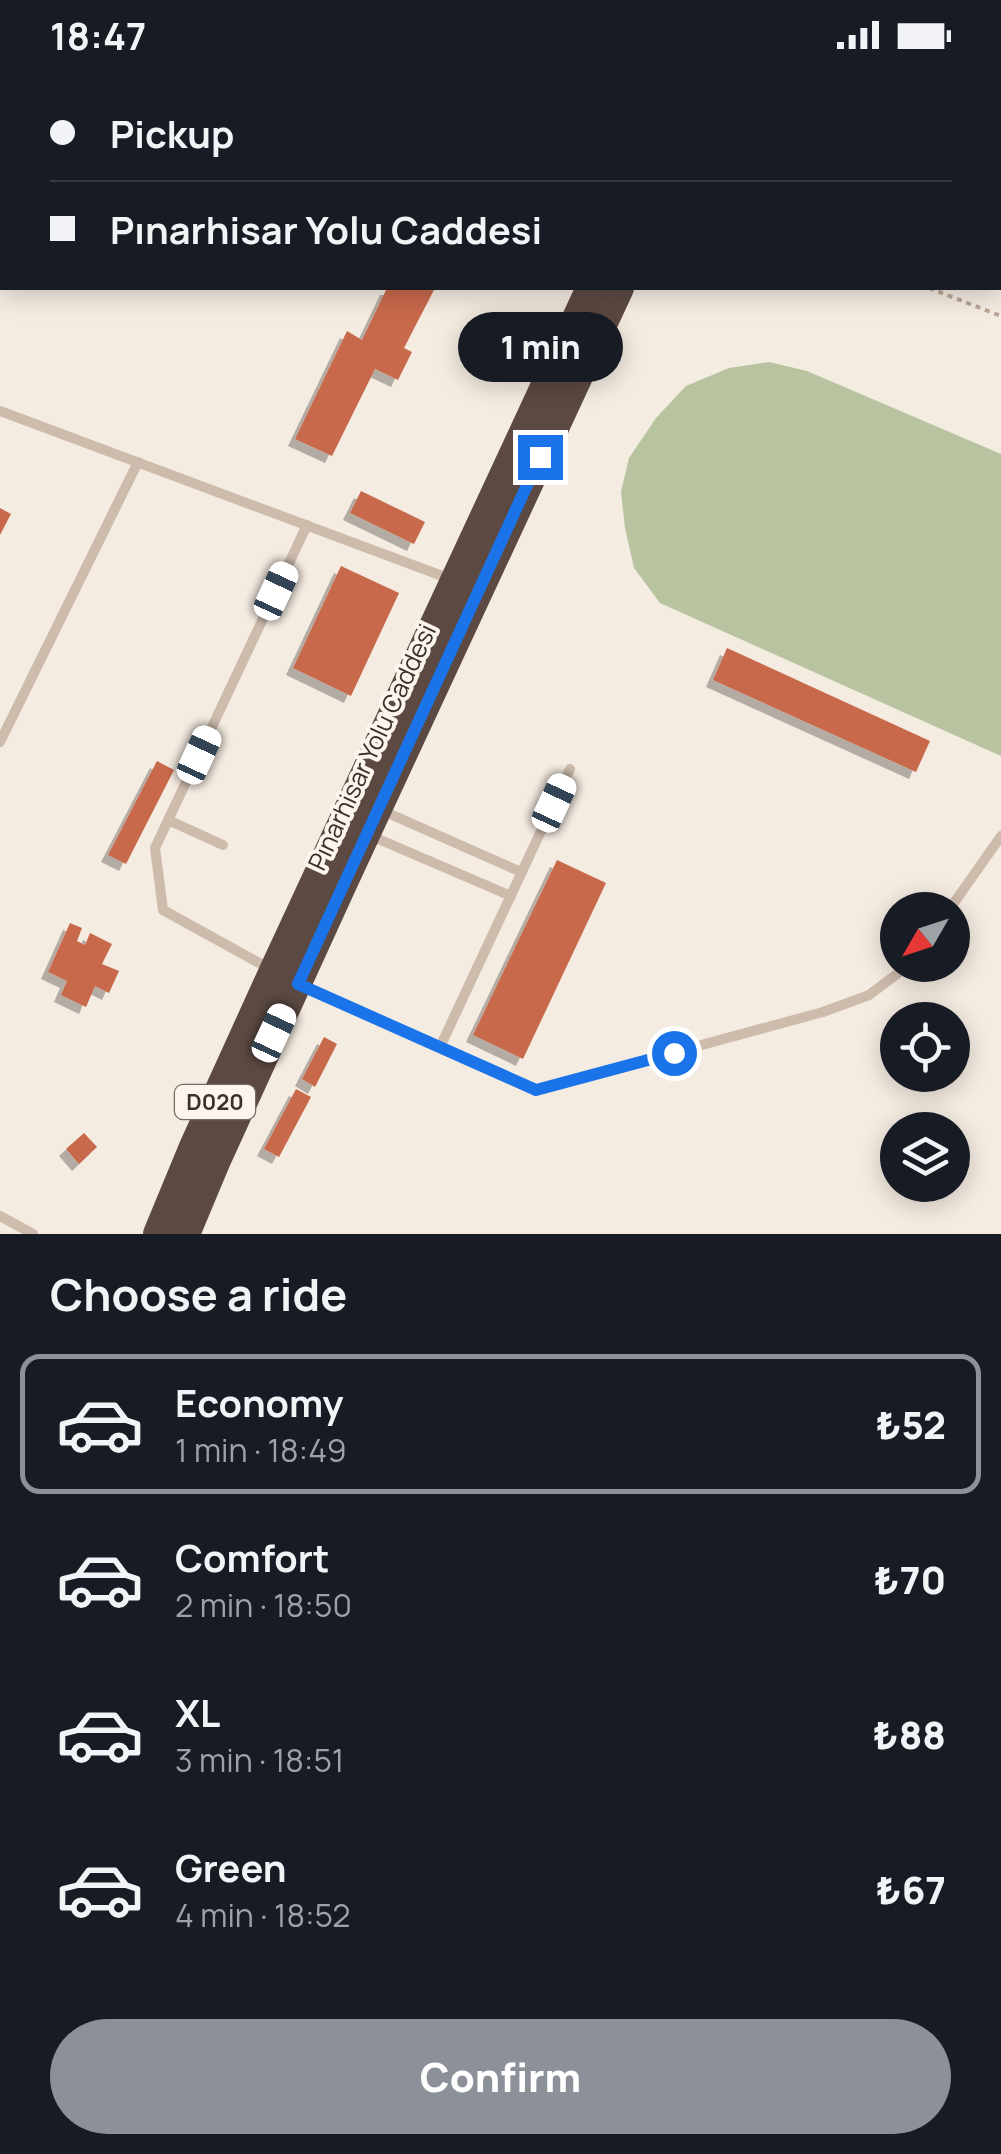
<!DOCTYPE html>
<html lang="en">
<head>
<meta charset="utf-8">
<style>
	body { margin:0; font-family:Manrope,sans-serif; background:#242831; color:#f1f3f6; height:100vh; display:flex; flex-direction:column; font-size:38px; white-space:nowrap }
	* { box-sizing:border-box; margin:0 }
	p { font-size:32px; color:#9ea1a6 }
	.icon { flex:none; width:55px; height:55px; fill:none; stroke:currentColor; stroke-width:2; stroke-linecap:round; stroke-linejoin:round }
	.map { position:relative; height:1164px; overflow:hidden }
	.panel { display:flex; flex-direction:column; background:#171b24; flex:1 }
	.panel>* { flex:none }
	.top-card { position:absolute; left:0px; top:0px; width:1002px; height:220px; box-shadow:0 5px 25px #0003; display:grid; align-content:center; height:220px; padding:0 50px; background:#171b24 }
	.needle { width:65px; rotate:231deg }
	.fabs { position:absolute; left:880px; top:822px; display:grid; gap:20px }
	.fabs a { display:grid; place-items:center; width:90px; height:90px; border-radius:50%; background:#171b24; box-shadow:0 5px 25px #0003; font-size:50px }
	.end { position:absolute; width:45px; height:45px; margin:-22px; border:12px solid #1a73e8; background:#fff; box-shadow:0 0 0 5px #fff }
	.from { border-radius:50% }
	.bubble { position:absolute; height:70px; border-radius:35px; background:#171b24; box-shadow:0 5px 25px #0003; font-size:32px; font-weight:800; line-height:70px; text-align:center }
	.car { position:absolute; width:30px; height:60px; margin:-30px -15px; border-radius:12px; box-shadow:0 0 8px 2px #0007; background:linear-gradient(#fff 24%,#345 0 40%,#fff 0 76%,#345 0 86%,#fff 0) }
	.top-card b { display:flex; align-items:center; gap:35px; height:95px; font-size:38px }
	.top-card b+b { border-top:2px solid #363941 }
	.top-card i { width:25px; height:25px; background:#f1f3f6 }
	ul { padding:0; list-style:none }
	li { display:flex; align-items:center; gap:30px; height:140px; margin:0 20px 15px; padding:0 30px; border:5px solid transparent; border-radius:20px }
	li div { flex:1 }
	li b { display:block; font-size:38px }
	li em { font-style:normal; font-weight:800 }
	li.selected { border-color:#8c9099 }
	li>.icon { width:90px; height:90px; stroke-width:1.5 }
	h2 { padding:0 50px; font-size:45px; line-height:120px }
	.primary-button { display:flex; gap:20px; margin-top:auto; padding:20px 50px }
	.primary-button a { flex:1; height:115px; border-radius:60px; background:#8c9099; color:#fff; font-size:40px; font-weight:800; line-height:115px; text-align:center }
	.status { display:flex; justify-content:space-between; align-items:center; height:70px; padding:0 50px; background:#171b24; direction:ltr }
	.status svg { height:28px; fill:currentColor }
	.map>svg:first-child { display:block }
	.green { fill:#b8c4a0 }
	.building { fill:#c8694b; filter:url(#shadow) }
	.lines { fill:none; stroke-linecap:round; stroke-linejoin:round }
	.path { stroke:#b9a596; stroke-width:4; stroke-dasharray:5 5; stroke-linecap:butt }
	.lane { stroke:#cdbbac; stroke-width:10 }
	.highway { stroke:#5c4a42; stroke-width:30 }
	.route { stroke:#1a73e8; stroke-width:12 }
	.labels { text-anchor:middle; stroke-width:8; stroke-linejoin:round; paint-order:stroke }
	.shield { fill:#fbf5ee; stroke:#756b66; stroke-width:2.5 }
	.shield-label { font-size:22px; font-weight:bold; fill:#3b302b }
	.street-label { font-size:25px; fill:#3b302b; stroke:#fbf5ee }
</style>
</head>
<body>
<div class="status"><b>18:47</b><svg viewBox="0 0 49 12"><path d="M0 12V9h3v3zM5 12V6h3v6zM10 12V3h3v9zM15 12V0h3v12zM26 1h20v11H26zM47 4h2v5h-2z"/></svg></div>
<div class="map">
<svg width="1001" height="1164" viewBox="0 0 1001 1164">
	<defs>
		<filter id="shadow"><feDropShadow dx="-7" dy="7" stdDeviation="0" flood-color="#0004"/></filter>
	</defs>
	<rect width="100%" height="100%" fill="#f4ebe1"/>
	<path class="green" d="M 769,292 L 807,301 L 1001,384 L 1001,686 L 660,533 L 634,498 L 625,458 L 621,422 L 629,388 L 656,348 L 686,316 L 729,298 Z"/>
	<g class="building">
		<path d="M 387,218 L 435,218 L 404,278 L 412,282 L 398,310 L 375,299 L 332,386 L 295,369 L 347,261 L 362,270 Z"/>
		<path d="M 361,421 L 425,452 L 414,474 L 350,443 Z"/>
		<path d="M 0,438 L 11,444 L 0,465 Z"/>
		<path d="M 341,496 L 399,523 L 351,626 L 293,598 Z"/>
		<path d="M 727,578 L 930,671 L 916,702 L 713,610 Z"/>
		<path d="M 157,691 L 174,700 L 126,794 L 108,785 Z"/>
		<path d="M 557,790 L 606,813 L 523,989 L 473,965 Z"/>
		<path d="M 70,853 L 82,858 L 77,871 L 85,875 L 90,863 L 112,874 L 102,894 L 119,901 L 109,923 L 95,916 L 86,937 L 61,925 L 67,911 L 48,902 Z"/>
		<path d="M 324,967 L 337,974 L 315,1017 L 302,1009 Z"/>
		<path d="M 296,1019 L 311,1027 L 279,1087 L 264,1079 Z"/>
		<path d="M 84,1063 L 97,1077 L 79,1094 L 66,1079 Z"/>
	</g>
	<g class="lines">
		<path class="path" d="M 929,218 L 1001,246"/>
		<g class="lane">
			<path d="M 459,2 L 460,0"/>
			<path d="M 0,33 L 2,34"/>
			<path d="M 0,341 L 453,510"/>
			<path d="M 0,672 L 138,392"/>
			<path d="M 381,740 L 521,802"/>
			<path d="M 168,750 L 223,775"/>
			<path d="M 369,765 L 511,826"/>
			<path d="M 949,840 L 1001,766"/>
			<path d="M 272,900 L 163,840 L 155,778 L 307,455"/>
			<path d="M 301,915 L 536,1020 L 823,942 L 869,925 L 909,895"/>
			<path d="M 440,977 L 570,699"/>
			<path d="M 0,1146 L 33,1164"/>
		</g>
		<g class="highway">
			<path d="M 692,2 L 693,0"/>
			<path d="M 719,2 L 720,0"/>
			<path d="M 158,1164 L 194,1077 L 274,901 L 591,218"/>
			<path d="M 185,1164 L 216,1090 L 342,814 L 619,218"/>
		</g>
	</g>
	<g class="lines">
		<path class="route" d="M 540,387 L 298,914 L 536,1020 L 674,983"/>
	</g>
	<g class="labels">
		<rect class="shield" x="175" y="1015" width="80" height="34" rx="8"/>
		<g class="shield-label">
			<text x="215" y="1040">D020</text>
		</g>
		<g class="street-label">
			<text transform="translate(372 677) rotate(-65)" y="9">Pınarhisar Yolu Caddesi</text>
		</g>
	</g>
</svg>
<div class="fabs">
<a><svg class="needle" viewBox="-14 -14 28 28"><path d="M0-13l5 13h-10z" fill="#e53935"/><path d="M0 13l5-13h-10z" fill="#9ea1a6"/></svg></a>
<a><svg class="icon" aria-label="locate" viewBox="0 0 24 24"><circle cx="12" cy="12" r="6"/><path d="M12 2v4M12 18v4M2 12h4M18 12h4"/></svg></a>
<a><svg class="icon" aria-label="layers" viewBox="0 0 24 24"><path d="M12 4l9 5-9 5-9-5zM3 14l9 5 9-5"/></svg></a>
</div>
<i class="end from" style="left:674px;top:983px"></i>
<i class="end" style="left:540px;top:387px"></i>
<div class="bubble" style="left:458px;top:242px;width:165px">1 min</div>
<i class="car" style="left:276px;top:521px;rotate:25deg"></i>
<i class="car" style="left:199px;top:685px;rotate:25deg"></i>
<i class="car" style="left:554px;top:733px;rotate:25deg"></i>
<i class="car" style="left:274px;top:963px;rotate:25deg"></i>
<div class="top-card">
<b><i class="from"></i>Pickup</b>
<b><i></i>Pınarhisar Yolu Caddesi</b>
</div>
</div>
<section class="panel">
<h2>Choose a ride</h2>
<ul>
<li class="selected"><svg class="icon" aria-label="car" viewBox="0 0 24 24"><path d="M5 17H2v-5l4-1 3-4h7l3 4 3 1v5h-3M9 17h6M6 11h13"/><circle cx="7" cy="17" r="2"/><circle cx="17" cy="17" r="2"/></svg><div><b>Economy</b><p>1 min · 18:49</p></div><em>₺52</em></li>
<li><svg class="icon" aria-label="car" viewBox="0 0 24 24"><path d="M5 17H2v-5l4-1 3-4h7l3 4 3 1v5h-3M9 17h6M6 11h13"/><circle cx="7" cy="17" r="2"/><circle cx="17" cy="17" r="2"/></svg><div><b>Comfort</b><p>2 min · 18:50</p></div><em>₺70</em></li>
<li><svg class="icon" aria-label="car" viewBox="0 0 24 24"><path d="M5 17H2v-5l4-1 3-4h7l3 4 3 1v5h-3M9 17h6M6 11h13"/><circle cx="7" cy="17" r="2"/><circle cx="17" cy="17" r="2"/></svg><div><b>XL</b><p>3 min · 18:51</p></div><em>₺88</em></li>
<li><svg class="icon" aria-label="car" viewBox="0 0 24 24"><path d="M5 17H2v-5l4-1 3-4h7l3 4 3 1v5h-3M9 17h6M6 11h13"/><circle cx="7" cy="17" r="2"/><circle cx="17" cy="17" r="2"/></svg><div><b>Green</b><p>4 min · 18:52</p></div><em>₺67</em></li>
</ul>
<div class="primary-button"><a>Confirm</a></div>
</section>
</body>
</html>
